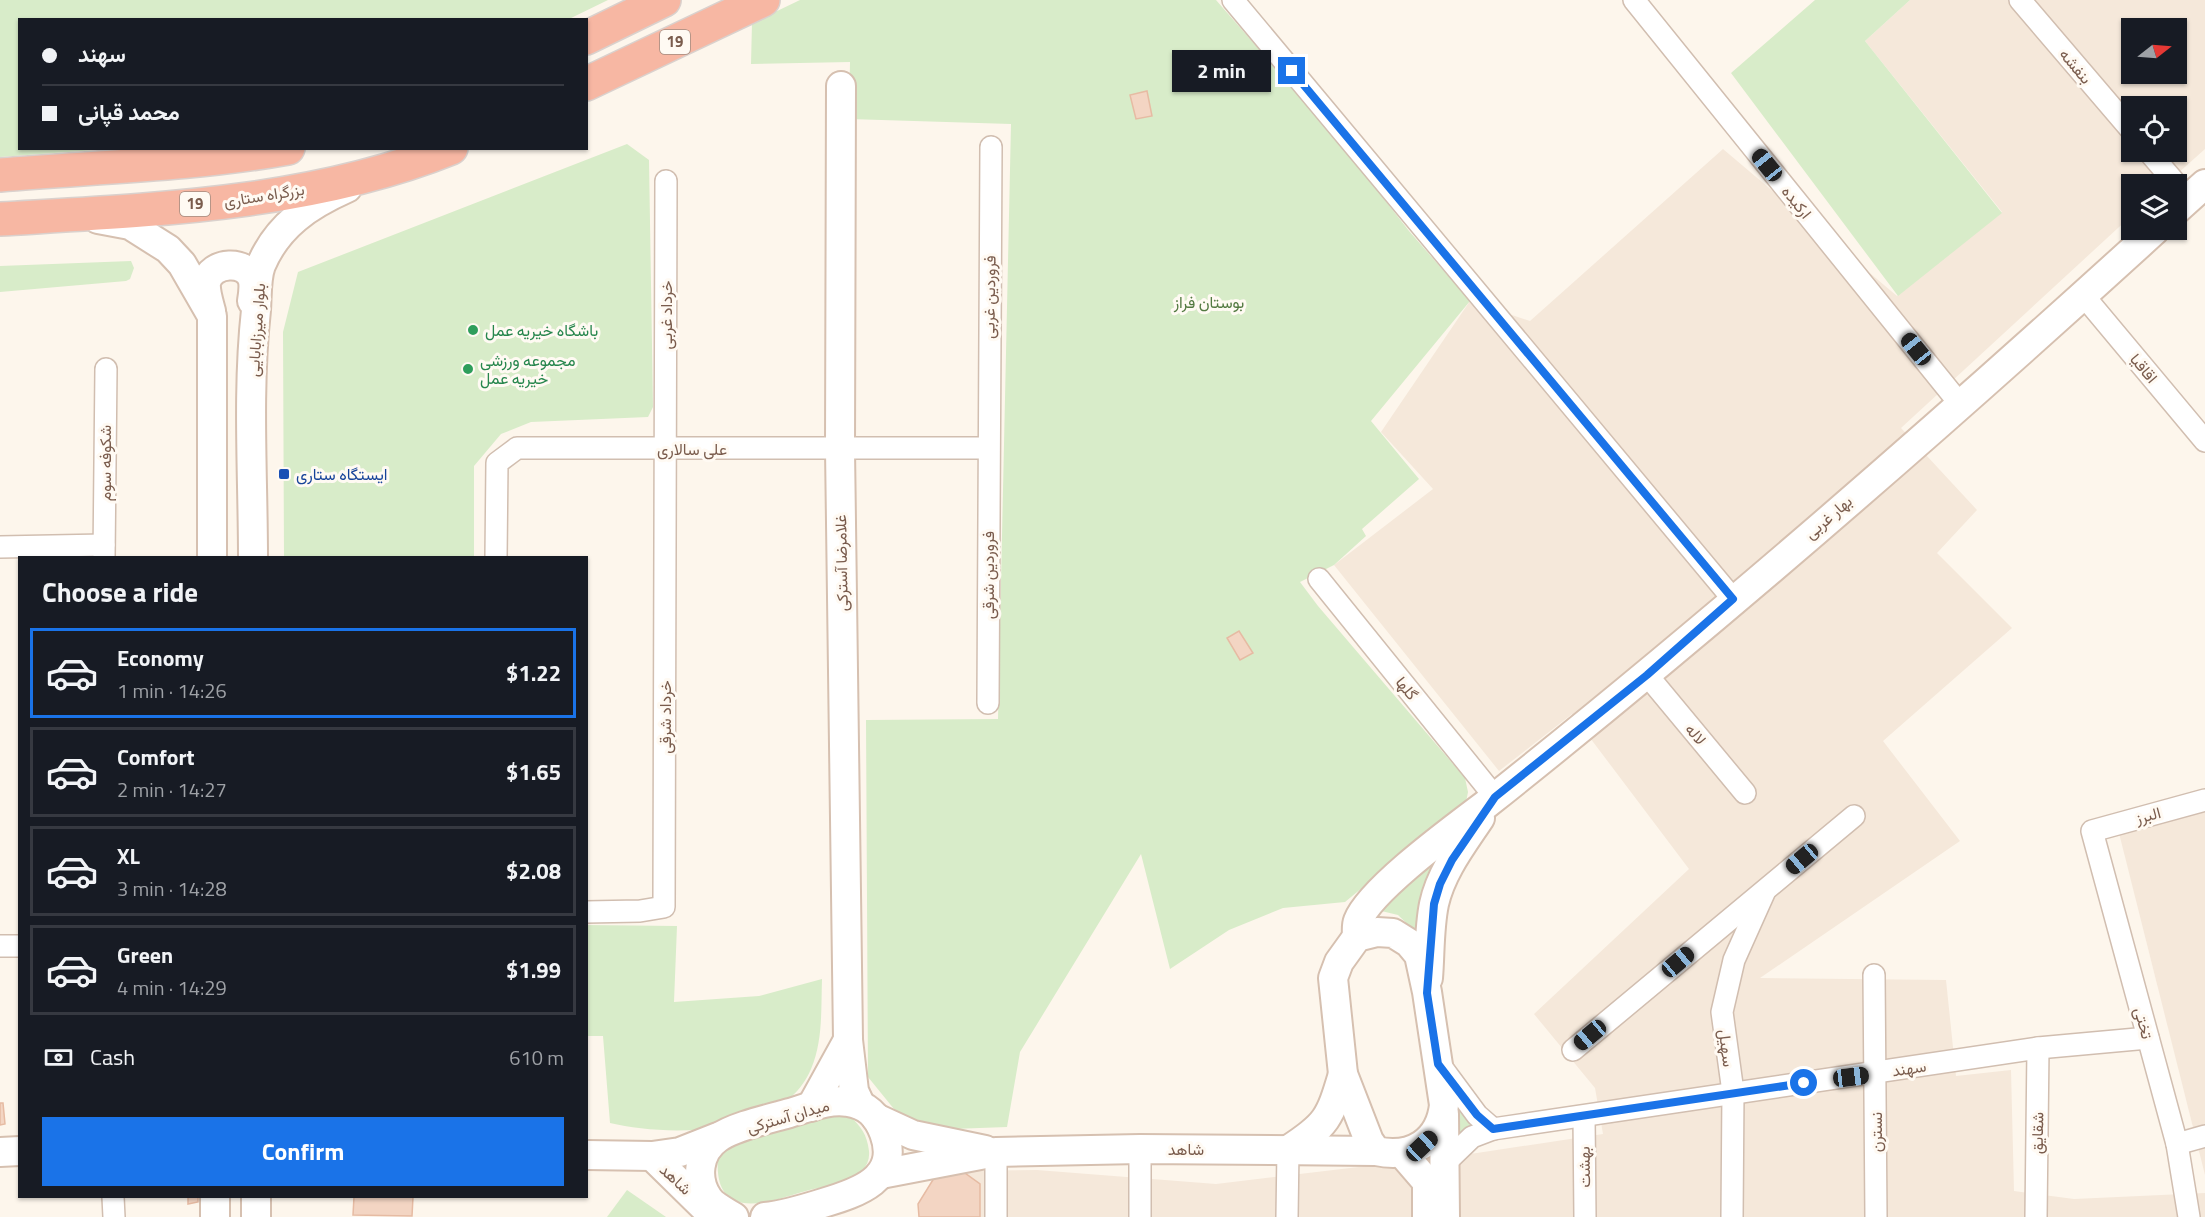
<!DOCTYPE html>
<html lang="en">
<head>
<meta charset="utf-8">
<style>
	body { margin:0; font-family:"Titillium Web",Vazirmatn,sans-serif; background:#242831; color:#f1f3f6; height:100vh; display:flex; flex-direction:column; font-size:22px; white-space:nowrap }
	* { box-sizing:border-box; margin:0 }
	p { font-size:20px; color:#9ea1a6 }
	.icon { flex:none; width:33px; height:33px; fill:none; stroke:currentColor; stroke-width:2; stroke-linecap:round; stroke-linejoin:round }
	.map { position:relative; flex:1; overflow:hidden }
	.sheet { position:absolute; left:18px; top:556px; width:570px; height:642px; display:flex; flex-direction:column; background:#171b24; border-radius:0px; box-shadow:0 2px 4px #0004 }
	.sheet>* { flex:none }
	.top-card { position:absolute; left:18px; top:18px; width:570px; height:132px; border-radius:0px; box-shadow:0 2px 4px #0004; display:grid; align-content:center; height:132px; padding:0 24px; background:#171b24 }
	.needle { width:39px; rotate:73deg }
	.fabs { position:absolute; left:2121px; top:18px; display:grid; gap:12px }
	.fabs a { display:grid; place-items:center; width:66px; height:66px; border-radius:0px; background:#171b24; box-shadow:0 2px 4px #0004; font-size:30px }
	.end { position:absolute; width:27px; height:27px; margin:-14px; border:8px solid #1a73e8; background:#fff; box-shadow:0 0 0 3px #fff }
	.from { border-radius:50% }
	.bubble { position:absolute; height:42px; border-radius:0px; background:#171b24; box-shadow:0 2px 4px #0004; font-size:20px; font-weight:700; line-height:42px; text-align:center }
	.car { position:absolute; width:18px; height:36px; margin:-18px -9px; border-radius:8px; box-shadow:0 0 4px 2px #0007; background:linear-gradient(#222 24%,#8ab4d8 0 40%,#222 0 76%,#8ab4d8 0 86%,#222 0) }
	.top-card b { display:flex; align-items:center; gap:21px; height:57px; font-size:22px }
	.top-card b+b { border-top:2px solid #363941 }
	.top-card i { width:15px; height:15px; background:#f1f3f6 }
	ul { padding:0; list-style:none }
	li { display:flex; align-items:center; gap:18px; height:90px; margin:0 12px 9px; padding:0 12px; border:3px solid #363941; border-radius:0px }
	li div { flex:1 }
	li b { display:block; font-size:22px }
	li em { font-style:normal; font-weight:700 }
	li.on { border-color:#1a73e8 }
	li>.icon { width:54px; height:54px; stroke-width:1.5 }
	h2 { padding:0 24px; font-size:27px; line-height:72px }
	.pay { display:flex; align-items:center; gap:15px; height:66px; padding:0 24px; font-size:22px }
	.pay p { margin-inline-start:auto }
	.primary-button { display:flex; gap:12px; margin-top:auto; padding:12px 24px }
	.primary-button a { flex:1; height:69px; border-radius:0px; background:#1a73e8; color:#fff; font-size:24px; font-weight:700; line-height:69px; text-align:center }
	.map>svg:first-child { display:block }
	.residential { fill:#f5e8da; fill-rule:evenodd }
	.green { fill:#d8ecc9 }
	.building { fill:#f3d5c3; stroke:#e6bba3; stroke-width:1.5 }
	.lines { fill:none; stroke-linecap:round; stroke-linejoin:round }
	.street-casing { stroke:#d1beb0; stroke-width:24 }
	.secondary-casing { stroke:#d6c0b0; stroke-width:32 }
	.highway-casing { stroke:#dad1cd; stroke-width:36 }
	.street { stroke:#fff; stroke-width:21 }
	.secondary { stroke:#fff; stroke-width:28 }
	.highway { stroke:#f7b7a3; stroke-width:33 }
	.route { stroke:#1a73e8; stroke-width:8 }
	.leisure-dot { fill:#2e9e5b; stroke:#fffaf3; stroke-width:2 }
	.transit-dot { fill:#1a4fb4; stroke:#fffaf3; stroke-width:2 }
	.labels { text-anchor:middle; stroke-width:6; stroke-linejoin:round; paint-order:stroke }
	.shield { fill:#fffaf3; stroke:#a28b7f; stroke-width:1.5 }
	.shield-label { font-size:15px; font-weight:bold; fill:#7a5c4d }
	.street-label { font-size:16px; fill:#7a5c4d; stroke:#fffaf3 }
	.park-label { font-size:16px; fill:#537a41; stroke:#fffaf3 }
	.leisure-label { font-size:16px; fill:#27864d; stroke:#fffaf3; text-anchor:start }
	.transit-label { font-size:16px; fill:#164399; stroke:#fffaf3; text-anchor:start }
</style>
</head>
<body>
<div class="map">
<svg width="2205" height="1217" viewBox="0 0 2205 1217">
	<rect width="100%" height="100%" fill="#fdf6ec"/>
	<g class="residential">
		<path d="M 1910,0 L 2205,0 L 2205,149 L 2166,184 L 2132,184 L 2131,216 L 1901,428 L 1977,510 L 1937,553 L 2012,628 L 1883,741 L 1960,841 L 1760,978 L 1946,980 L 1956,1076 L 2011,1070 L 2014,1191 L 2074,1199 L 2205,1193 L 2205,1217 L 923,1217 L 957,1171 L 1037,1170 L 1216,1184 L 1477,1153 L 1603,1134 L 1595,1088 L 1534,1014 L 1689,869 L 1572,714 L 1499,771 L 1334,565 L 1433,489 L 1381,432 L 1470,301 L 1530,321 L 1723,149 L 1897,296 L 2002,212 L 1865,41 ZM 2132,28 L 2176,28 L 2176,74 L 2132,74 ZM 2132,106 L 2176,106 L 2176,152 L 2132,152 Z"/>
		<path d="M 2205,812 L 2205,1175 L 2119,833 Z"/>
	</g>
	<g class="green">
		<path d="M 0,0 L 608,0 L 567,20 L 20,20 L 20,148 L 109,149 L 0,157 Z"/>
		<path d="M 800,0 L 1216,0 L 1338,140 L 1409,231 L 1470,301 L 1371,421 L 1419,479 L 1362,529 L 1366,536 L 1334,565 L 1300,582 L 1318,606 L 1465,778 L 1468,792 L 1466,802 L 1345,902 L 1283,908 L 1229,930 L 1170,969 L 1141,854 L 1020,1052 L 1007,1127 L 925,1130 L 894,1109 L 868,1077 L 866,720 L 998,719 L 1011,124 L 849,119 L 850,62 L 751,64 L 752,23 Z"/>
		<path d="M 1815,0 L 1910,0 L 1865,41 L 2002,213 L 1898,296 L 1731,73 Z"/>
		<path d="M 627,144 L 649,160 L 653,407 L 648,417 L 531,422 L 501,434 L 474,466 L 474,558 L 284,558 L 283,332 L 298,272 Z"/>
		<path d="M 131,261 L 134,268 L 130,279 L 126,281 L 0,292 L 0,266 Z"/>
		<path d="M 1467,824 L 1422,938 L 1398,915 L 1373,909 Z"/>
		<path d="M 586,925 L 677,926 L 674,1002 L 759,996 L 822,979 C 821,1009 823,1041 811,1069 C 783,1137 669,1137 610,1123 L 603,1036 L 587,1036 Z"/>
		<path d="M 1454,1095 L 1474,1125 L 1452,1137 Z"/>
		<path d="M 833,1114 L 850,1116 C 861,1127 867,1134 869,1151 C 872,1181 828,1185 806,1191 C 786,1196 754,1210 734,1200 C 717,1192 717,1170 718,1155 L 729,1144 Z"/>
		<path d="M 627,1190 L 666,1217 L 607,1217 Z"/>
	</g>
	<g class="building">
		<path d="M 1147,91 L 1152,116 L 1136,119 L 1130,95 Z"/>
		<path d="M 1239,631 L 1253,653 L 1240,660 L 1227,638 Z"/>
		<path d="M 0,1103 L 3,1103 L 5,1124 L 0,1125 Z"/>
		<path d="M 964,1168 L 965,1173 L 980,1184 L 980,1217 L 919,1217 L 918,1204 L 939,1170 Z"/>
		<path d="M 188,1197 L 198,1197 L 198,1202 L 188,1204 Z"/>
		<path d="M 354,1197 L 413,1197 L 412,1216 L 353,1215 Z"/>
	</g>
	<g class="lines">
		<g class="street-casing">
			<g id="street">
				<path d="M 1233,0 L 1733,599"/>
				<path d="M 1634,0 L 1960,404"/>
				<path d="M 2020,0 L 2132,131"/>
				<path d="M 2149,152 L 2189,199"/>
				<path d="M 2083,295 L 2205,441"/>
				<path d="M 0,547 L 104,545"/>
				<path d="M 104,558 L 106,369"/>
				<path d="M 496,558 L 497,463 L 517,448 L 988,448"/>
				<path d="M 1319,579 L 1495,797"/>
				<path d="M 1647,675 L 1745,793"/>
				<path d="M 988,703 L 991,147"/>
				<path d="M 586,912 L 640,911 L 664,907 L 666,181"/>
				<path d="M 0,946 L 20,946"/>
				<path d="M 1874,975 L 1876,1217"/>
				<path d="M 1573,1050 L 1854,816"/>
				<path d="M 1440,1065 L 1477,1115 L 1493,1129"/>
				<path d="M 1584,1117 L 1585,1217"/>
				<path d="M 2177,1144 L 2205,1136"/>
				<path d="M 996,1152 L 996,1217"/>
				<path d="M 1444,1164 L 1472,1137 L 1493,1129 L 2038,1048 L 2148,1038"/>
				<path d="M 113,1197 L 114,1217"/>
				<path d="M 1140,1217 L 1140,1149"/>
				<path d="M 1287,1217 L 1288,1150"/>
				<path d="M 1732,1217 L 1733,1092 L 1722,1012 L 1734,960 L 1764,893"/>
				<path d="M 2036,1217 L 2038,1048"/>
				<path d="M 2189,1217 L 2177,1144 L 2092,831 L 2205,800"/>
			</g>
		</g>
		<g class="secondary-casing">
			<g id="secondary">
				<path d="M 841,86 L 840,449 L 848,1040 L 854,1091 L 860,1104"/>
				<path d="M 2176,210 L 2205,184"/>
				<path d="M 98,219 L 130,225 L 168,249 L 182,264 L 212,316 L 212,558"/>
				<path d="M 211,311 C 209,303 205,291 206,283 C 210,261 248,259 253,281 C 254,287 253,295 252,301"/>
				<path d="M 253,558 C 253,476 247,392 256,310 C 257,297 256,278 261,265 C 278,225 309,205 347,188"/>
				<path d="M 1377,932 L 1393,933 L 1409,943 L 1419,955 L 1427,992 L 1444,1105 C 1440,1142 1411,1159 1376,1151 L 1369,1141 L 1343,1074 L 1333,978 L 1339,962 L 1357,937 Z"/>
				<path d="M 1357,937 C 1357,932 1356,926 1358,921 C 1370,889 1459,825 1489,802 C 1718,620 1939,427 2155,230"/>
				<path d="M 1428,978 C 1430,954 1429,928 1434,904 C 1441,872 1462,845 1480,818"/>
				<path d="M 811,1107 L 848,1040"/>
				<path d="M 1444,1114 L 1445,1217"/>
				<path d="M 876,1118 L 913,1135 L 985,1150"/>
				<path d="M 1288,1150 C 1327,1125 1330,1118 1343,1074"/>
				<path d="M 0,1152 L 20,1151"/>
				<path d="M 1402,1153 L 1427,1182 L 1427,1217"/>
				<path d="M 586,1155 L 652,1156 L 680,1152 L 718,1137"/>
				<path d="M 652,1156 L 706,1209"/>
				<path d="M 881,1174 L 996,1152 L 1140,1149 L 1376,1151"/>
				<path d="M 215,1197 L 215,1217"/>
				<path d="M 256,1217 L 256,1197"/>
				<path d="M 734,1217 C 726,1212 713,1206 708,1198 C 695,1179 698,1152 718,1138 C 733,1127 768,1119 786,1114 C 805,1109 829,1098 848,1102 C 867,1105 877,1115 884,1133 C 901,1179 857,1193 823,1203 C 804,1209 785,1215 765,1217"/>
			</g>
		</g>
		<g class="highway-casing">
			<g id="highway">
				<path d="M 586,38 L 664,0"/>
				<path d="M 586,84 L 763,0"/>
				<path d="M 0,175 C 96,167 193,165 288,148"/>
				<path d="M 0,219 C 150,210 310,205 451,148"/>
			</g>
		</g>
		<use href="#street" class="street"/>
		<use href="#secondary" class="secondary"/>
		<use href="#highway" class="highway"/>
	</g>
	<g class="lines">
		<path class="route" d="M 1292,71 L 1733,599 L 1647,675 L 1495,797 L 1452,860 L 1440,884 L 1434,904 L 1427,993 L 1438,1064 L 1477,1115 L 1493,1129 L 1804,1083"/>
	</g>
	<g class="leisure-dot">
		<circle cx="473" cy="330" r="6"/>
		<circle cx="468" cy="369" r="6"/>
	</g>
	<rect class="transit-dot" x="278" y="468" width="12" height="12" rx="3"/>
	<g class="labels">
		<g class="shield">
			<rect x="660" y="30" width="30" height="24" rx="4.5"/>
			<rect x="180" y="192" width="30" height="24" rx="4.5"/>
		</g>
		<g class="shield-label">
			<text x="675" y="47">19</text>
			<text x="195" y="209">19</text>
		</g>
		<g class="street-label">
			<text transform="translate(2076 66) rotate(50)" y="6">بنفشه</text>
			<text transform="translate(264 195) rotate(-9)" y="6">بزرگراه ستاری</text>
			<text transform="translate(1797 202) rotate(51)" y="6">ارکیده</text>
			<text transform="translate(989 297) rotate(-89)" y="6">فروردین غربی</text>
			<text transform="translate(666 315) rotate(-90)" y="6">خرداد غربی</text>
			<text transform="translate(256 330) rotate(-86)" y="6">بلوار میرزابابایی</text>
			<text transform="translate(2144 368) rotate(50)" y="6">اقاقیا</text>
			<text x="692" y="455">علی سالاری</text>
			<text transform="translate(105 463) rotate(-90)" y="6">شکوفه سوم</text>
			<text transform="translate(1828 517) rotate(-41)" y="6">بهار غربی</text>
			<text transform="translate(841 563) rotate(-91)" y="6">غلامرضا آسترکی</text>
			<text transform="translate(988 575) rotate(-90)" y="6">فروردین شرقی</text>
			<text transform="translate(1407 688) rotate(51)" y="6">گلها</text>
			<text transform="translate(665 717) rotate(-90)" y="6">خرداد شرقی</text>
			<text transform="translate(1696 734) rotate(50)" y="6">لاله</text>
			<text transform="translate(2148 815) rotate(-15)" y="6">البرز</text>
			<text transform="translate(2144 1023) rotate(75)" y="6">تختی</text>
			<text transform="translate(1727 1048) rotate(83)" y="6">سهیل</text>
			<text transform="translate(1909 1068) rotate(-9)" y="6">سهند</text>
			<text transform="translate(788 1116) rotate(-16)" y="6">میدان آسترکی</text>
			<text transform="translate(1876 1132) rotate(-90)" y="6">نسترن</text>
			<text transform="translate(2037 1133) rotate(-89)" y="6">شقایق</text>
			<text x="1186" y="1155">شاهد</text>
			<text transform="translate(1584 1167) rotate(-91)" y="6">بهشت</text>
			<text transform="translate(676 1179) rotate(43)" y="6">شاهد</text>
		</g>
		<g class="park-label">
			<text x="1209" y="308">بوستان فراز</text>
		</g>
		<g class="leisure-label">
			<text x="485" y="336">باشگاه خیریه عمل</text>
			<text x="480" y="366">مجموعه ورزشی<tspan x="480" dy="18">خیریه عمل</tspan></text>
		</g>
		<g class="transit-label">
			<text x="296" y="480">ایستگاه ستاری</text>
		</g>
	</g>
</svg>
<div class="fabs">
<a><svg class="needle" viewBox="-14 -14 28 28"><path d="M0-13l5 13h-10z" fill="#e53935"/><path d="M0 13l5-13h-10z" fill="#9ea1a6"/></svg></a>
<a><svg class="icon" aria-label="locate" viewBox="0 0 24 24"><circle cx="12" cy="12" r="6"/><path d="M12 2v4M12 18v4M2 12h4M18 12h4"/></svg></a>
<a><svg class="icon" aria-label="layers" viewBox="0 0 24 24"><path d="M12 4l9 5-9 5-9-5zM3 14l9 5 9-5"/></svg></a>
</div>
<i class="end from" style="left:1804px;top:1083px"></i>
<i class="end" style="left:1292px;top:71px"></i>
<div class="bubble" style="left:1172px;top:50px;width:99px">2 min</div>
<i class="car" style="left:1767px;top:165px;rotate:321deg"></i>
<i class="car" style="left:1916px;top:349px;rotate:321deg"></i>
<i class="car" style="left:1802px;top:859px;rotate:230deg"></i>
<i class="car" style="left:1678px;top:962px;rotate:50deg"></i>
<i class="car" style="left:1590px;top:1035px;rotate:230deg"></i>
<i class="car" style="left:1851px;top:1077px;rotate:83deg"></i>
<i class="car" style="left:1422px;top:1146px;rotate:47deg"></i>
<div class="top-card">
<b><i class="from"></i>سهند</b>
<b><i></i>محمد قپانی</b>
</div>
<section class="sheet">
<h2>Choose a ride</h2>
<ul>
<li class="on"><svg class="icon" aria-label="car" viewBox="0 0 24 24"><path d="M5 17H2v-5l4-1 3-4h7l3 4 3 1v5h-3M9 17h6M6 11h13"/><circle cx="7" cy="17" r="2"/><circle cx="17" cy="17" r="2"/></svg><div><b>Economy</b><p>1 min · 14:26</p></div><em>$1.22</em></li>
<li><svg class="icon" aria-label="car" viewBox="0 0 24 24"><path d="M5 17H2v-5l4-1 3-4h7l3 4 3 1v5h-3M9 17h6M6 11h13"/><circle cx="7" cy="17" r="2"/><circle cx="17" cy="17" r="2"/></svg><div><b>Comfort</b><p>2 min · 14:27</p></div><em>$1.65</em></li>
<li><svg class="icon" aria-label="car" viewBox="0 0 24 24"><path d="M5 17H2v-5l4-1 3-4h7l3 4 3 1v5h-3M9 17h6M6 11h13"/><circle cx="7" cy="17" r="2"/><circle cx="17" cy="17" r="2"/></svg><div><b>XL</b><p>3 min · 14:28</p></div><em>$2.08</em></li>
<li><svg class="icon" aria-label="car" viewBox="0 0 24 24"><path d="M5 17H2v-5l4-1 3-4h7l3 4 3 1v5h-3M9 17h6M6 11h13"/><circle cx="7" cy="17" r="2"/><circle cx="17" cy="17" r="2"/></svg><div><b>Green</b><p>4 min · 14:29</p></div><em>$1.99</em></li>
</ul>
<div class="pay"><svg class="icon" aria-label="cash" viewBox="0 0 24 24"><path d="M3 7h18v10H3z"/><circle cx="12" cy="12" r="2"/></svg>Cash<p>610 m</p></div>
<div class="primary-button"><a>Confirm</a></div>
</section>
</div>
</body>
</html>
